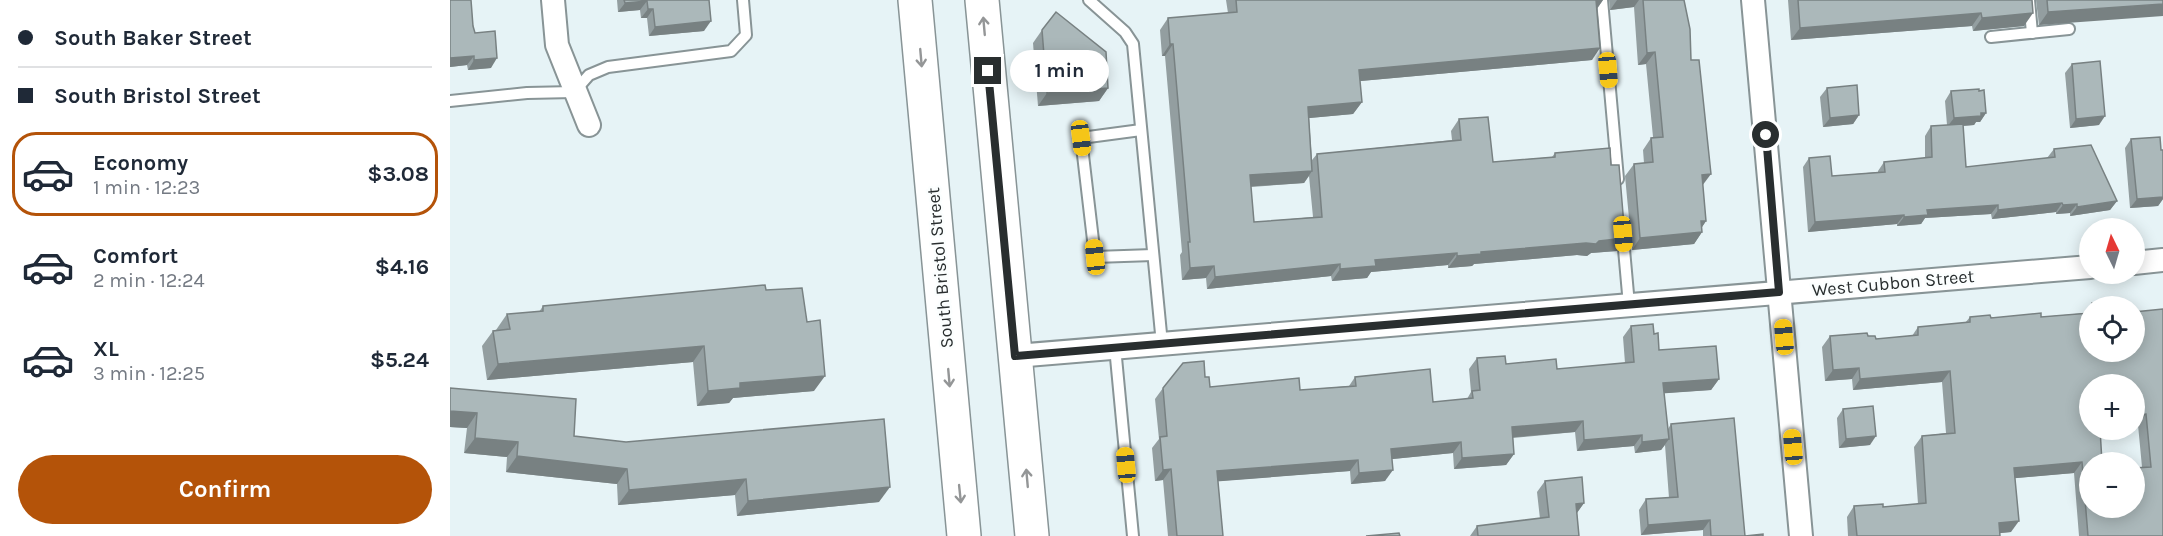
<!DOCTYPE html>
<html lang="en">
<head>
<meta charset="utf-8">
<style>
	body { margin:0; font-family:Karla,sans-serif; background:#f6f6f7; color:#1f2937; height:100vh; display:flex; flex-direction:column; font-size:22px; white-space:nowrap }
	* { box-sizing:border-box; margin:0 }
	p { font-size:20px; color:#747a83 }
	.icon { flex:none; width:33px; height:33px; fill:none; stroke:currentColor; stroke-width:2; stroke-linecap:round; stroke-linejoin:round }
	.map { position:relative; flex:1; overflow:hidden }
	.side { display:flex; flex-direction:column; background:#fff; width:450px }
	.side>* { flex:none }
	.banner { display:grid; align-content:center; height:132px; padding:0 18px; background:#fff }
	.needle { width:39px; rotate:355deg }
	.fabs { position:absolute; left:1629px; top:218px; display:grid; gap:12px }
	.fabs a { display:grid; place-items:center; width:66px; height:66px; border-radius:50%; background:#fff; box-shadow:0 3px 15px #0003; font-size:30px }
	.end { position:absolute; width:27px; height:27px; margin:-14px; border:8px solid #292e2f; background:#fff; box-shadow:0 0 0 3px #fff }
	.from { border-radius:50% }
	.bubble { position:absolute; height:42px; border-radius:21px; background:#fff; box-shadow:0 3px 15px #0003; font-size:20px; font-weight:700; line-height:42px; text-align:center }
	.car { position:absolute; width:18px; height:36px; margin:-18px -9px; border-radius:8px; box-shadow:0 0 4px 2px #0007; background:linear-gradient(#f5c518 24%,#345 0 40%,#f5c518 0 76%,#345 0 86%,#f5c518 0) }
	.banner b { display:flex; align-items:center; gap:21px; height:57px; font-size:22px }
	.banner b+b { border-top:2px solid #e0e1e3 }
	.banner i { width:15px; height:15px; background:#1f2937 }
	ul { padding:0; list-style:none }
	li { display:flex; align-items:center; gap:18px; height:84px; margin:0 12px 9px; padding:0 6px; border:3px solid transparent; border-radius:24px }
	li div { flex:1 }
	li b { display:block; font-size:22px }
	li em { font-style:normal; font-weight:700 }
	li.selected { border-color:#b45309 }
	li>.icon { width:54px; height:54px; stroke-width:1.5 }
	.cta { display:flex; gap:12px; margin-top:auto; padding:12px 18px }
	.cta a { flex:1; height:69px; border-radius:36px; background:#b45309; color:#fff; font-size:24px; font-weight:700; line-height:69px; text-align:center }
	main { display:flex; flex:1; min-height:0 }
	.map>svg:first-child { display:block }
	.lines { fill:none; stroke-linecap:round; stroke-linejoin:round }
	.lane-casing { stroke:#889496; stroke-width:14 }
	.street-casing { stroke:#889496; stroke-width:26 }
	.primary-casing { stroke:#889496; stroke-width:36 }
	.lane { stroke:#fff; stroke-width:10 }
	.street { stroke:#fff; stroke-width:22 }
	.primary { stroke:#fff; stroke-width:33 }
	.wall { fill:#939ea0; fill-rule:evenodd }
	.shaded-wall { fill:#788182 }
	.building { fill:#abb8ba; stroke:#788182; stroke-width:1.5; fill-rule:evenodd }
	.oneway { stroke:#949697 }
	.route { stroke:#292e2f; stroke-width:8 }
	.labels { text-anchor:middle; stroke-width:5; stroke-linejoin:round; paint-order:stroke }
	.street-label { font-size:18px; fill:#292e2f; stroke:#fbfefe }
</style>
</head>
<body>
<main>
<section class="side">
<div class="banner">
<b><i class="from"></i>South Baker Street</b>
<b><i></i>South Bristol Street</b>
</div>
<ul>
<li class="selected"><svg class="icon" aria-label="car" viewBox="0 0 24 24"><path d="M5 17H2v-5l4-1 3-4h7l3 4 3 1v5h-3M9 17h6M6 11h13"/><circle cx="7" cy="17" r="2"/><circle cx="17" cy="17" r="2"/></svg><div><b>Economy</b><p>1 min · 12:23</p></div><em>$3.08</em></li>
<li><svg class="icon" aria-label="car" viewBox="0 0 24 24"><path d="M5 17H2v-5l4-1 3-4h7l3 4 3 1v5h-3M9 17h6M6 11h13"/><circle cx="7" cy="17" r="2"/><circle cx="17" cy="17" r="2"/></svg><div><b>Comfort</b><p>2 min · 12:24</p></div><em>$4.16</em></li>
<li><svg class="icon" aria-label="car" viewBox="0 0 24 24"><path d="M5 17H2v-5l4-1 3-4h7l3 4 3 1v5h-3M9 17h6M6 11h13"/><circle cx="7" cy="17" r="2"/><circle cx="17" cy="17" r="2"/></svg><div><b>XL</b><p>3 min · 12:25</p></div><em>$5.24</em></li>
</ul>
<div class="cta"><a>Confirm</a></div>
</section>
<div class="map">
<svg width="1713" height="536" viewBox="0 0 1713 536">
	<rect width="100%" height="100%" fill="#e6f3f6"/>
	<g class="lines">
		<g class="lane-casing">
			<g id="lane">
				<path d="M 639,0 L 675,32 L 683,44 L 712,344"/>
				<path d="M 1152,0 L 1168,179"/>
				<path d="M 1579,0 L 1582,33"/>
				<path d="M 1541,37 L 1619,29"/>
				<path d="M 0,101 L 77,93 L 124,92 L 139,75 L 158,67 L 281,51 L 296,35 L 293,0"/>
				<path d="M 691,130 L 631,138 L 645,257 L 703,255"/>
				<path d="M 1172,227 L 1179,305"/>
				<path d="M 665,347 L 683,536"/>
			</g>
		</g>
		<g class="street-casing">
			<g id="street">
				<path d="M 103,0 L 107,45 L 139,125"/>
				<path d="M 1303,0 L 1351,536"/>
				<path d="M 1684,263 L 1713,260"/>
				<path d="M 565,356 L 1640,267"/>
			</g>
		</g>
		<g class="primary-casing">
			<g id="primary">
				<path d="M 465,0 L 514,536"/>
				<path d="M 532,0 L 582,536"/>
			</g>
		</g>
		<use href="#lane" class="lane"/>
		<use href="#street" class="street"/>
		<use href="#primary" class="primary"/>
	</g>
	<g class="wall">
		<path d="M 0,0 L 23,26 L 25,33 L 41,68 L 18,70 L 17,65 L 0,67 Z"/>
		<path d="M 167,0 L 259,0 L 254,31 L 199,36 L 197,18 L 191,18 L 190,10 L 168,12 Z"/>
		<path d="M 776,0 L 1153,0 L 1147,9 L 1142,60 L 910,81 L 912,102 L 903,114 L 859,118 L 862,160 L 867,154 L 1002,140 L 1001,131 L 1009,119 L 1043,162 L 1102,157 L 1105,153 L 1161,165 L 1175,238 L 1167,251 L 1141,253 L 1137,256 L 1127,255 L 1024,264 L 1022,266 L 998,268 L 998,265 L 921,272 L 917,278 L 882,281 L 881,276 L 757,289 L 756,278 L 732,280 L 730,255 L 732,252 L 715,56 L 712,56 L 710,30 L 718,18 L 778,13 ZM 859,176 L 863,217 L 804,222 L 801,187 L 854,183 Z"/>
		<path d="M 1159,0 L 1234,0 L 1241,60 L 1256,221 L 1252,227 L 1252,232 L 1244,244 L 1182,250 L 1175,176 L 1184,164 L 1194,163 L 1193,150 L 1201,138 L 1203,137 L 1196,64 L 1188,65 L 1184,7 L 1160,10 Z"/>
		<path d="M 1338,0 L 1582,0 L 1574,26 L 1523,31 L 1522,26 L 1341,40 Z"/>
		<path d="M 1586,0 L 1713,0 L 1589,25 Z"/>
		<path d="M 592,30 L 658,88 L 649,101 L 588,106 L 583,43 Z"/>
		<path d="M 1622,64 L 1649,125 L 1620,128 L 1615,73 Z"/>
		<path d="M 1377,88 L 1409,115 L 1403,124 L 1373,127 L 1370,97 Z"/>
		<path d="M 1501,91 L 1536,113 L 1530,122 L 1526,122 L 1524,125 L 1513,126 L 1516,167 L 1597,158 L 1604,149 L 1667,201 L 1660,210 L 1620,216 L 1620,213 L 1606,214 L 1606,212 L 1542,219 L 1541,214 L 1475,218 L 1471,224 L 1447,226 L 1447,224 L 1358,232 L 1353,167 L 1359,158 L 1382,176 L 1428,172 L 1428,171 L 1434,162 L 1475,158 L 1475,136 L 1481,126 L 1497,125 L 1495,101 Z"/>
		<path d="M 1681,139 L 1711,150 L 1713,150 L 1713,199 L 1708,206 L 1680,208 L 1675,148 Z"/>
		<path d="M 316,290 L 364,391 L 283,398 L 279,403 L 247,406 L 243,362 L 37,380 L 32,346 L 43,331 L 46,330 L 57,314 L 89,312 L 93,306 Z"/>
		<path d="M 1640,307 L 1640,351 L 1684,312 L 1713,536 L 1629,536 L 1624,473 L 1565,478 L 1561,532 L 1550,533 L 1550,536 L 1398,536 L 1397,517 L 1404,506 L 1433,507 L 1468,504 L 1464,447 L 1472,436 L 1496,433 L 1492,382 L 1403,390 L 1402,379 L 1375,381 L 1372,347 L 1380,336 L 1418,336 L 1426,339 L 1462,336 L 1468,327 L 1515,323 L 1520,317 L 1591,317 L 1635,313 ZM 1640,384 L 1688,425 L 1692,467 L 1640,507 Z"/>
		<path d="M 1181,326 L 1204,334 L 1209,350 L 1269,379 L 1261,390 L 1214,393 L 1218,429 L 1221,424 L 1295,536 L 1313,536 L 1253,536 L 1253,530 L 1191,535 L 1189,510 L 1196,499 L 1219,498 L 1215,445 L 1211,450 L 1185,453 L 1184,446 L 1127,451 L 1125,432 L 1063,438 L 1064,454 L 1056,465 L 1004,469 L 1003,453 L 942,459 L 935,481 L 901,484 L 900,471 L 768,481 L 773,536 L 718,536 L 713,480 L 705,481 L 702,448 L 709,439 L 705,399 L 713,388 L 755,377 L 760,387 L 850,390 L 899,386 L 905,377 L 983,402 L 1017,399 L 1021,392 L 1019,369 L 1027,358 L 1056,364 L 1107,369 L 1175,363 L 1173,337 Z"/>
		<path d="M 0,388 L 124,436 L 429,502 L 287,516 L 285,495 L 168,505 L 167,484 L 56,472 L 57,457 L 14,453 L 17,428 L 0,427 Z"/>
		<path d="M 1393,409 L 1420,445 L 1389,448 L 1387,418 Z"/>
		<path d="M 1095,481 L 1134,503 L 1127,513 L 1129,536 L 1020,536 L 1027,526 L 1090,519 L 1087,492 Z"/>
	</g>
	<g class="shaded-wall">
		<path d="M 1146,0 L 1153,0 L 1145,11 Z"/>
		<path d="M 1167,0 L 1189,0 L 1184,7 L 1160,10 Z"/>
		<path d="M 197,1 L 190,10 L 168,12 L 175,3 Z"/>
		<path d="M 1713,4 L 1713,16 L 1589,25 L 1598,12 Z"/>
		<path d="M 198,9 L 203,9 L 197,18 L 191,18 Z"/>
		<path d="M 1531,13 L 1522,26 L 1341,40 L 1350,28 Z"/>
		<path d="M 1583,13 L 1574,26 L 1523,31 L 1532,18 Z"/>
		<path d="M 261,21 L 254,31 L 199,36 L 205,27 Z"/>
		<path d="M 720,44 L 723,44 L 715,56 L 712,56 Z"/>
		<path d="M 1150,48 L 1142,60 L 900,82 L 909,70 Z"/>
		<path d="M 1205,52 L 1196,64 L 1188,65 L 1197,53 Z"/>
		<path d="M 24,56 L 17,65 L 0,67 L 0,58 Z"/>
		<path d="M 47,58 L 41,68 L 18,70 L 24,60 Z"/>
		<path d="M 658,88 L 649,101 L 588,106 L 597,93 Z"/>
		<path d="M 912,102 L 903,114 L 849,119 L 858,107 Z"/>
		<path d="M 1531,113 L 1536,113 L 1530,122 L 1526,122 L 1524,125 L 1497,127 L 1504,118 Z"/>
		<path d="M 1409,115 L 1403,124 L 1373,127 L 1380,118 Z"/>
		<path d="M 1655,116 L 1649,125 L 1620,128 L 1626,119 Z"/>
		<path d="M 862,171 L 854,183 L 792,187 L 800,175 Z"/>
		<path d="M 1261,174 L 1252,186 L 1252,175 Z"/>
		<path d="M 1713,197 L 1713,199 L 1708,206 L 1680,208 L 1687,199 Z"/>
		<path d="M 1667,201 L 1660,210 L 1620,216 L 1627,207 Z"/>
		<path d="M 1612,203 L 1606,212 L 1542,219 L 1548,210 Z"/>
		<path d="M 1627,204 L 1620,213 L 1606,214 L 1613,205 Z"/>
		<path d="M 1548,205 L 1541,214 L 1475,218 L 1471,224 L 1447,226 L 1454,217 L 1477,210 Z"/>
		<path d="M 1454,215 L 1447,224 L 1358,232 L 1365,222 Z"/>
		<path d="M 1251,221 L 1256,221 L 1248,233 L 1252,232 L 1244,244 L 1182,250 L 1190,238 Z"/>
		<path d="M 1175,238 L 1167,251 L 1141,253 L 1137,256 L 1127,255 L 1024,264 L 1022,266 L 998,268 L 1007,256 L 1031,252 Z"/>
		<path d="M 1007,253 L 998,265 L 921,272 L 917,278 L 882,281 L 890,269 L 925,260 Z"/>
		<path d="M 890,264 L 881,276 L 757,289 L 765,277 Z"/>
		<path d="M 764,266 L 756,278 L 732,280 L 740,268 Z"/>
		<path d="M 254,346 L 243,362 L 37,380 L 48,364 Z"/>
		<path d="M 1409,368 L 1402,379 L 1375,381 L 1383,370 Z"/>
		<path d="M 1500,371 L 1492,382 L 1403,390 L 1410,379 Z"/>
		<path d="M 375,376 L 364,391 L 283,398 L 279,403 L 247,406 L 258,391 L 290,383 Z"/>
		<path d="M 1269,379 L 1261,390 L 1205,394 L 1213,383 Z"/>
		<path d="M 0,411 L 27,413 L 17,428 L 0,427 Z"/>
		<path d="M 1696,414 L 1688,425 L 1684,425 L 1684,415 Z"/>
		<path d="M 1133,421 L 1125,432 L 1054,438 L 1062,427 Z"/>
		<path d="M 1192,435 L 1184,446 L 1127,451 L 1134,440 Z"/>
		<path d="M 1426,436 L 1420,445 L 1389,448 L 1396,439 Z"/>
		<path d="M 25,438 L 68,442 L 57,457 L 14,453 Z"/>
		<path d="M 1219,439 L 1211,450 L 1185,453 L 1192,442 Z"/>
		<path d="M 1011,442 L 1003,453 L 933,460 L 941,449 Z"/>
		<path d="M 1064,454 L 1056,465 L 1004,469 L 1012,458 Z"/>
		<path d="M 67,456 L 177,469 L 167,484 L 56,472 Z"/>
		<path d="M 908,460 L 900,471 L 760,482 L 767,471 Z"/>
		<path d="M 1632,462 L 1624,473 L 1556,479 L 1564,468 Z"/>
		<path d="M 721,469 L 713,480 L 705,481 L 713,470 Z"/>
		<path d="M 943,470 L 935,481 L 901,484 L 909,473 Z"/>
		<path d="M 296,479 L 285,495 L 168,505 L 179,490 Z"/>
		<path d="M 440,487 L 429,502 L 287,516 L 298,501 Z"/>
		<path d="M 1134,503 L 1126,514 L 1126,504 Z"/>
		<path d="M 1260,520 L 1253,530 L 1191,535 L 1198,525 Z"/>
		<path d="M 1569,521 L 1561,532 L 1541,534 L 1549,523 Z"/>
	</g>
	<g class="building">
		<path d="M 0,0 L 21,0 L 23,26 L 25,33 L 45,31 L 47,58 L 24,60 L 24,56 L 0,58 Z"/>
		<path d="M 174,0 L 259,0 L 261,21 L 205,27 L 203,9 L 198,9 L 197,1 L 175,3 Z"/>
		<path d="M 786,0 L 1146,0 L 1150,48 L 909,70 L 912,102 L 858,107 L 862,171 L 800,175 L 804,222 L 872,217 L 867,154 L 1011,140 L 1009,119 L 1038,117 L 1043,162 L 1105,157 L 1105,153 L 1160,148 L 1161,165 L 1169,165 L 1175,238 L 1149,241 L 1146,244 L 1136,243 L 1031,252 L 1031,254 L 1007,256 L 1007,253 L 925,260 L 926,266 L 890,269 L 890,264 L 765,277 L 764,266 L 740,268 L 738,242 L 740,242 L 723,44 L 720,44 L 718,18 L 787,12 Z"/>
		<path d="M 1193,0 L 1234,0 L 1240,29 L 1241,60 L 1249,60 L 1261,174 L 1252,175 L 1256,221 L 1251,221 L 1252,232 L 1190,238 L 1184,164 L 1203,162 L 1201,138 L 1213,137 L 1205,52 L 1197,53 Z"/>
		<path d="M 1348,0 L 1582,0 L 1583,13 L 1532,18 L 1531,13 L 1350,28 Z"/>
		<path d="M 1597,0 L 1713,0 L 1713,4 L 1598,12 Z"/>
		<path d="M 606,12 L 656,52 L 658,88 L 597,93 L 592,30 Z"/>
		<path d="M 1650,61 L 1655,116 L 1626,119 L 1622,64 Z"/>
		<path d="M 1407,85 L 1409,115 L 1380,118 L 1377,88 Z"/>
		<path d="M 1529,89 L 1529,91 L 1534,90 L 1536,113 L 1531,113 L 1531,116 L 1504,118 L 1501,91 Z"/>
		<path d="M 1513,124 L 1516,167 L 1605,157 L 1604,149 L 1641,145 L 1667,201 L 1627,207 L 1627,204 L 1613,205 L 1612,203 L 1548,210 L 1548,205 L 1477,210 L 1478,215 L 1454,217 L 1454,215 L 1365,222 L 1359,158 L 1380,156 L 1382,176 L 1435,172 L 1434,162 L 1482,157 L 1481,126 Z"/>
		<path d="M 1710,137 L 1711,150 L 1713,150 L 1713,197 L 1687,199 L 1681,139 Z"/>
		<path d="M 315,285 L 316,290 L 352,288 L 357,322 L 370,320 L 375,376 L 290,383 L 290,388 L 258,391 L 254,346 L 48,364 L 43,331 L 60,329 L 57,314 L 93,311 L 93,306 Z"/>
		<path d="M 1668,301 L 1669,306 L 1642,306 L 1642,303 Z"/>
		<path d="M 1713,309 L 1713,536 L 1638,536 L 1632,462 L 1564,468 L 1569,521 L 1549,523 L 1550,536 L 1407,536 L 1404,506 L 1433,504 L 1433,507 L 1476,503 L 1472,436 L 1505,433 L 1500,371 L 1410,379 L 1409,368 L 1383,370 L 1380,336 L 1417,333 L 1418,336 L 1425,336 L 1426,339 L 1468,335 L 1468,327 L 1520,322 L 1520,317 L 1540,315 L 1541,318 L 1591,313 L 1591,317 L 1640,313 L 1640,351 L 1684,351 L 1684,312 ZM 1640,384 L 1684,384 L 1684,415 L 1696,414 L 1701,467 L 1684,468 L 1684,507 L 1640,507 L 1640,462 L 1652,462 L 1650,429 L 1640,429 Z"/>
		<path d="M 1203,324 L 1204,334 L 1208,333 L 1209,350 L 1266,346 L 1269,379 L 1213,383 L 1219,439 L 1192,442 L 1192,435 L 1134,440 L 1133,421 L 1062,427 L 1064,454 L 1012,458 L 1011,442 L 941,449 L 943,470 L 909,473 L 908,460 L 767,471 L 773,536 L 727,536 L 721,469 L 713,470 L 710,437 L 717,436 L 713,388 L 733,363 L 754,361 L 755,377 L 759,377 L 760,387 L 849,378 L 850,390 L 906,386 L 905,377 L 980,369 L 983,402 L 1023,398 L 1022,391 L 1030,390 L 1027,358 L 1055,356 L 1056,364 L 1106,359 L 1107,369 L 1184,362 L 1181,326 Z"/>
		<path d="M 0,388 L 126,399 L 124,436 L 176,442 L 434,419 L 440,487 L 298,501 L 296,479 L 179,490 L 177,469 L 67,456 L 68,442 L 25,438 L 27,413 L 0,411 Z"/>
		<path d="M 1423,406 L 1426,436 L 1396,439 L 1393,409 Z"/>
		<path d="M 1284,418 L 1295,536 L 1313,534 L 1313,536 L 1261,536 L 1260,520 L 1198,525 L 1196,499 L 1228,497 L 1221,424 Z"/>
		<path d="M 1132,477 L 1134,503 L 1126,504 L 1129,536 L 1028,536 L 1027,526 L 1099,517 L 1095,481 Z"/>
		<path d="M 949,533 L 950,536 L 916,536 Z"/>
	</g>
	<defs><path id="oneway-shaft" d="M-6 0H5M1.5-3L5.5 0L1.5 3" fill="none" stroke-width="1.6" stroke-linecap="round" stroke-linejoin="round" transform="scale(1.5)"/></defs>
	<g class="oneway">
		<use href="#oneway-shaft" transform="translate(534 26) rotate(-95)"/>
		<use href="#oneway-shaft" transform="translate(471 58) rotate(85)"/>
		<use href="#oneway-shaft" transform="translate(499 378) rotate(85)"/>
		<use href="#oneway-shaft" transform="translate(577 478) rotate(-95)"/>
		<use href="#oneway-shaft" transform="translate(510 494) rotate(84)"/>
	</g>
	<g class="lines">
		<path class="route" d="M 538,71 L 565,356 L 1329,292 L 1316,135"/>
	</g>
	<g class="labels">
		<g class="street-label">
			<text transform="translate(490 268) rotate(-95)" y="6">South Bristol Street</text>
			<text transform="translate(1443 283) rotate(-5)" y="6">West Cubbon Street</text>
		</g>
	</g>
</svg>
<div class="fabs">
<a><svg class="needle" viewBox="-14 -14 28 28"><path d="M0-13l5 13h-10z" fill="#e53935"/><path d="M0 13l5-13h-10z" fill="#747a83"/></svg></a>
<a><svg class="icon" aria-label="locate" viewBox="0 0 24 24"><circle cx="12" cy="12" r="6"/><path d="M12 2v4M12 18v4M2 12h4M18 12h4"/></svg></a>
<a>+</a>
<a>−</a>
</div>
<i class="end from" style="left:1316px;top:135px"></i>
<i class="end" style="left:538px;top:71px"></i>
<div class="bubble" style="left:560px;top:50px;width:99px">1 min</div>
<i class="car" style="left:1158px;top:70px;rotate:175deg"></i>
<i class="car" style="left:631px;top:138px;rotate:173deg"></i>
<i class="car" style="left:1173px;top:234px;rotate:175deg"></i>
<i class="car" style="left:645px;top:257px;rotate:354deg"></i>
<i class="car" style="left:1334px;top:337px;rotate:355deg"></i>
<i class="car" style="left:1343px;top:447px;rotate:355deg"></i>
<i class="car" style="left:676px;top:465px;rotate:355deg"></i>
</div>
</main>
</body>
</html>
